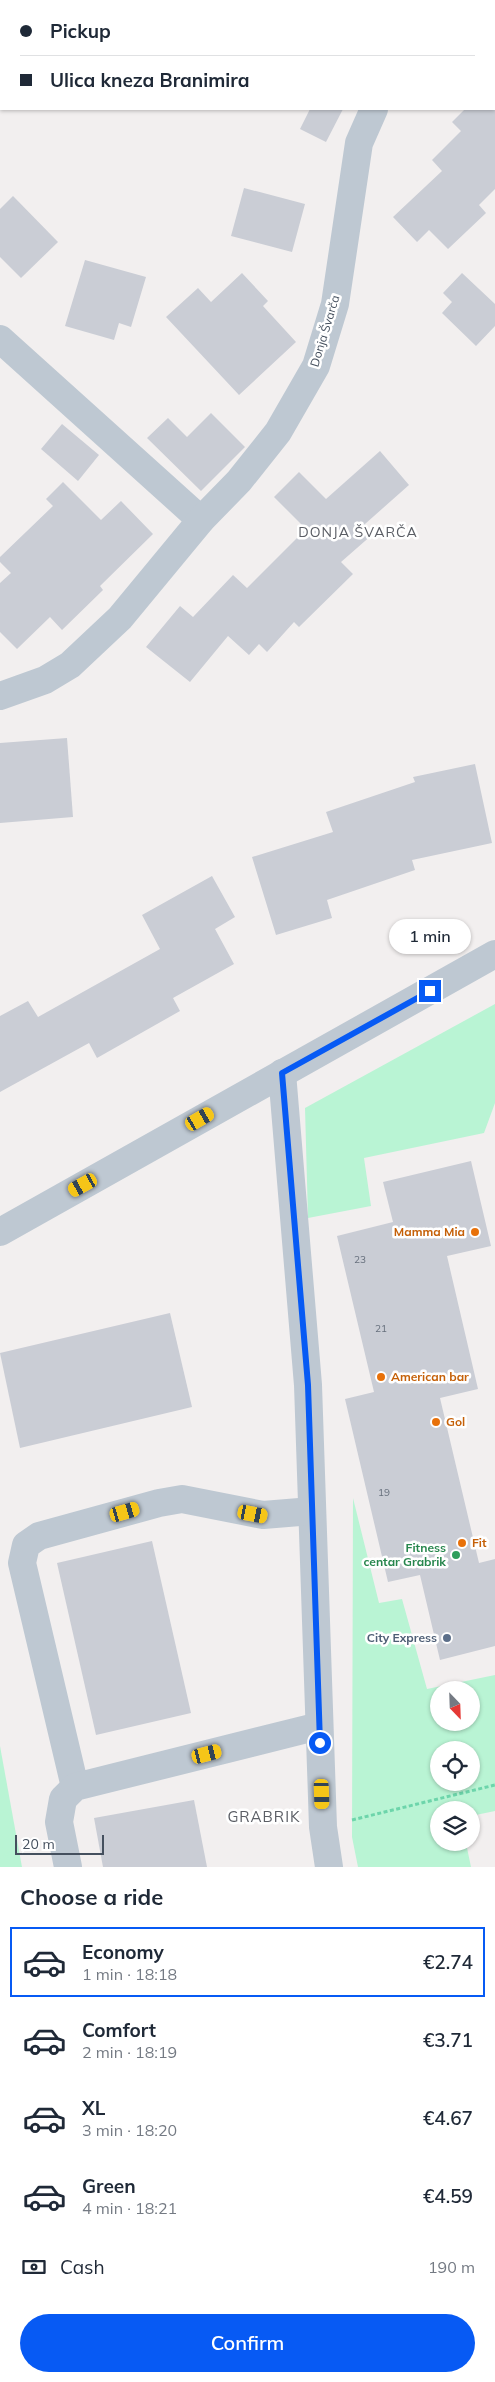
<!DOCTYPE html>
<html lang="en">
<head>
<meta charset="utf-8">
<style>
	body { margin:0; font-family:Mulish,sans-serif; background:#f2f2f3; color:#1f2937; height:100vh; display:flex; flex-direction:column; font-size:19px; white-space:nowrap }
	* { box-sizing:border-box; margin:0 }
	p { font-size:16px; color:#747a83 }
	.icon { flex:none; width:28px; height:28px; fill:none; stroke:currentColor; stroke-width:2; stroke-linecap:round; stroke-linejoin:round }
	.map { position:relative; height:1867px; overflow:hidden }
	.drawer { display:flex; flex-direction:column; background:#fff; flex:1 }
	.drawer>* { flex:none }
	.guide { position:absolute; left:0px; top:0px; width:495px; height:110px; box-shadow:0 1px 4px #0004; display:grid; align-content:center; height:110px; padding:0 20px; background:#fff }
	.needle { width:32px; rotate:157deg }
	.fabs { position:absolute; left:430px; top:1681px; display:grid; gap:10px }
	.fabs a { display:grid; place-items:center; width:50px; height:50px; border-radius:50%; background:#fff; box-shadow:0 1px 4px #0004; font-size:25px }
	.scale { position:absolute; left:15px; bottom:12px; width:89px; box-sizing:border-box; padding-left:5px; border:2px solid #45505e; border-top:0; font-size:14px; line-height:18px; white-space:nowrap; color:#45505e; -webkit-text-stroke:4px #fff; paint-order:stroke }
	.end { position:absolute; width:22px; height:22px; margin:-11px; border:6px solid #075af4; background:#fff; box-shadow:0 0 0 2px #fff }
	.from { border-radius:50% }
	.bubble { position:absolute; height:35px; border-radius:18px; background:#fff; box-shadow:0 1px 4px #0004; font-size:16px; font-weight:600; line-height:35px; text-align:center }
	.car { position:absolute; width:15px; height:30px; margin:-15px -8px; border-radius:6px; box-shadow:0 0 4px 1px #0007; background:linear-gradient(#f5c518 24%,#345 0 40%,#f5c518 0 76%,#345 0 86%,#f5c518 0) }
	.guide b { display:flex; align-items:center; gap:18px; height:48px; font-size:19px }
	.guide b+b { border-top:1px solid #e0e1e3 }
	.guide i { width:12px; height:12px; background:#1f2937 }
	ul { padding:0; list-style:none }
	li { display:flex; align-items:center; gap:15px; height:70px; margin:0 10px 8px; padding:0 10px; border:2px solid transparent; border-radius:0px }
	li div { flex:1 }
	li b { display:block; font-size:19px }
	li em { font-style:normal; font-weight:600 }
	li.on { border-color:#075af4 }
	li>.icon { width:45px; height:45px; stroke-width:1.5 }
	h2 { padding:0 20px; font-size:22px; line-height:60px }
	.pay { display:flex; align-items:center; gap:12px; height:55px; padding:0 20px; font-size:19px }
	.pay p { margin-inline-start:auto }
	.primary-button { display:flex; gap:10px; margin-top:auto; padding:10px 20px }
	.primary-button a { flex:1; height:58px; border-radius:30px; background:#075af4; color:#fff; font-size:20px; font-weight:600; line-height:58px; text-align:center }
	.map>svg:first-child { display:block }
	.green { fill:#b9f4d4; fill-rule:evenodd }
	.building { fill:#cacdd5 }
	.lines { fill:none; stroke-linecap:round; stroke-linejoin:round }
	.path { stroke:#6dd5ab; stroke-width:3; stroke-dasharray:4 2.5; stroke-linecap:butt }
	.minor { stroke:#bec8d2; stroke-width:28 }
	.route { stroke:#075af4; stroke-width:6 }
	.food-dot { fill:#e8710a; stroke:#fff; stroke-width:2 }
	.leisure-dot { fill:#2e9e5b; stroke:#fff; stroke-width:2 }
	.service-dot { fill:#5c6f8a; stroke:#fff; stroke-width:2 }
	.labels { text-anchor:middle; stroke-width:5; stroke-linejoin:round; paint-order:stroke }
	.number-label { font-size:10px; fill:#666f7c }
	.street-label { font-size:12px; fill:#45505e; stroke:#fff }
	.food-label { font-size:12px; font-weight:bold; fill:#c56008; stroke:#fff; text-anchor:start }
	.leisure-label { font-size:12px; font-weight:bold; fill:#27864d; stroke:#fff; text-anchor:end }
	.service-label { font-size:12px; font-weight:bold; fill:#4e5e75; stroke:#fff; text-anchor:end }
	.neighbourhood-label { font-size:14px; letter-spacing:1px; fill:#5b5e65; stroke:#fff }
	.quarter-label { font-size:15px; letter-spacing:1px; fill:#5b5e65; stroke:#fff }
</style>
</head>
<body>
<div class="map">
<svg width="495" height="1867" viewBox="0 0 495 1867">
	<rect width="100%" height="100%" fill="#f2efef"/>
	<g class="green">
		<path d="M 495,1004 L 495,1103 L 484,1133 L 364,1158 L 371,1206 L 308,1218 L 305,1108 Z"/>
		<path d="M 353,1498 L 379,1603 L 402,1599 L 427,1689 L 495,1675 L 495,1811 L 471,1816 L 471,1810 L 439,1810 L 439,1842 L 466,1843 L 471,1867 L 358,1867 L 352,1837 ZM 439,1690 L 471,1690 L 471,1722 L 439,1722 ZM 439,1750 L 471,1750 L 471,1782 L 439,1782 Z"/>
		<path d="M 0,1746 L 22,1867 L 0,1867 Z"/>
	</g>
	<g class="building">
		<path d="M 310,109 L 343,109 L 326,142 L 300,129 Z"/>
		<path d="M 465,109 L 495,109 L 495,189 L 479,205 L 486,213 L 448,249 L 429,230 L 417,242 L 393,217 L 442,171 L 432,160 L 461,131 L 452,122 Z"/>
		<path d="M 244,188 L 305,204 L 292,252 L 231,236 Z"/>
		<path d="M 13,196 L 58,242 L 21,278 L 0,257 L 0,209 Z"/>
		<path d="M 85,260 L 146,277 L 131,327 L 119,323 L 114,340 L 65,326 Z"/>
		<path d="M 242,273 L 268,301 L 263,306 L 296,342 L 239,395 L 166,317 L 198,288 L 211,302 Z"/>
		<path d="M 462,273 L 495,304 L 495,326 L 476,346 L 442,313 L 452,302 L 443,293 Z"/>
		<path d="M 211,413 L 245,447 L 201,491 L 147,438 L 168,418 L 187,437 Z"/>
		<path d="M 62,424 L 99,455 L 78,481 L 41,449 Z"/>
		<path d="M 380,451 L 409,485 L 365,524 L 373,534 L 341,562 L 353,574 L 299,627 L 294,622 L 267,652 L 259,644 L 249,655 L 228,636 L 190,682 L 146,647 L 180,606 L 193,617 L 233,575 L 247,588 L 306,529 L 274,497 L 299,472 L 326,499 Z"/>
		<path d="M 63,482 L 101,520 L 121,501 L 153,534 L 100,586 L 103,590 L 62,630 L 50,617 L 17,649 L 0,632 L 0,583 L 11,573 L 0,562 L 0,557 L 53,506 L 46,499 Z"/>
		<path d="M 67,738 L 73,817 L 0,823 L 0,743 Z"/>
		<path d="M 475,764 L 492,843 L 412,860 L 415,870 L 327,900 L 332,918 L 276,935 L 252,857 L 333,832 L 326,812 L 415,782 L 413,777 Z"/>
		<path d="M 212,876 L 235,917 L 215,929 L 234,964 L 173,998 L 180,1011 L 97,1058 L 89,1043 L 0,1092 L 0,1016 L 28,1001 L 38,1017 L 160,949 L 142,915 Z"/>
		<path d="M 471,1161 L 491,1246 L 447,1256 L 478,1389 L 440,1398 L 479,1563 L 495,1559 L 495,1646 L 440,1660 L 420,1575 L 388,1582 L 345,1399 L 374,1392 L 337,1236 L 393,1222 L 383,1182 Z"/>
		<path d="M 170,1313 L 192,1407 L 20,1448 L 0,1353 Z"/>
		<path d="M 152,1541 L 191,1713 L 96,1735 L 57,1563 Z"/>
		<path d="M 194,1800 L 207,1867 L 103,1867 L 94,1818 Z"/>
	</g>
	<g class="lines">
		<path class="path" d="M 352,1820 L 495,1785"/>
		<g class="minor">
			<path d="M 432,1 L 433,0"/>
			<path d="M 0,339 L 201,520"/>
			<path d="M 0,696 L 45,680 L 70,665 L 120,618 L 201,520 L 239,481 L 278,432 L 316,366 L 335,304 L 359,143 L 374,109"/>
			<path d="M 282,1073 L 308,1385 L 323,1827 L 329,1867"/>
			<path d="M 0,1232 L 495,954"/>
			<path d="M 75,1787 L 22,1563 L 26,1545 L 39,1536 L 159,1503 L 182,1499 L 263,1515 L 312,1511"/>
			<path d="M 68,1867 L 59,1822 L 63,1799 L 75,1787 L 319,1726"/>
		</g>
	</g>
	<g class="lines">
		<path class="route" d="M 320,1743 L 308,1385 L 282,1073 L 430,991"/>
	</g>
	<g class="food-dot">
		<circle cx="475" cy="1232" r="5"/>
		<circle cx="381" cy="1377" r="5"/>
		<circle cx="436" cy="1422" r="5"/>
		<circle cx="462" cy="1543" r="5"/>
	</g>
	<circle class="leisure-dot" cx="456" cy="1555" r="5"/>
	<circle class="service-dot" cx="447" cy="1638" r="5"/>
	<g class="labels">
		<g class="number-label">
			<text x="360" y="1263">23</text>
			<text x="381" y="1332">21</text>
			<text x="384" y="1496">19</text>
		</g>
		<g class="street-label">
			<text transform="translate(325 331) rotate(-73)" y="4">Donja Švarča</text>
		</g>
		<g class="food-label">
			<text x="465" y="1236" text-anchor="end">Mamma Mia</text>
			<text x="391" y="1381">American bar</text>
			<text x="446" y="1426">Gol</text>
			<text x="472" y="1547">Fit</text>
		</g>
		<g class="leisure-label">
			<text x="446" y="1552">Fitness<tspan x="446" dy="14">centar Grabrik</tspan></text>
		</g>
		<g class="service-label">
			<text x="437" y="1642">City Express</text>
		</g>
		<g class="neighbourhood-label">
			<text x="358" y="537">DONJA ŠVARČA</text>
		</g>
		<g class="quarter-label">
			<text x="264" y="1822">GRABRIK</text>
		</g>
	</g>
</svg>
<div class="fabs">
<a><svg class="needle" viewBox="-14 -14 28 28"><path d="M0-13l5 13h-10z" fill="#e53935"/><path d="M0 13l5-13h-10z" fill="#747a83"/></svg></a>
<a><svg class="icon" aria-label="locate" viewBox="0 0 24 24"><circle cx="12" cy="12" r="6"/><path d="M12 2v4M12 18v4M2 12h4M18 12h4"/></svg></a>
<a><svg class="icon" aria-label="layers" viewBox="0 0 24 24"><path d="M12 4l9 5-9 5-9-5zM3 14l9 5 9-5"/></svg></a>
</div>
<div class="scale">20 m</div>
<i class="end from" style="left:320px;top:1743px"></i>
<i class="end" style="left:430px;top:991px"></i>
<div class="bubble" style="left:389px;top:919px;width:82px">1 min</div>
<i class="car" style="left:200px;top:1119px;rotate:60deg"></i>
<i class="car" style="left:83px;top:1185px;rotate:241deg"></i>
<i class="car" style="left:125px;top:1512px;rotate:74deg"></i>
<i class="car" style="left:253px;top:1514px;rotate:101deg"></i>
<i class="car" style="left:207px;top:1754px;rotate:76deg"></i>
<i class="car" style="left:322px;top:1794px;rotate:178deg"></i>
<div class="guide">
<b><i class="from"></i>Pickup</b>
<b><i></i>Ulica kneza Branimira</b>
</div>
</div>
<section class="drawer">
<h2>Choose a ride</h2>
<ul>
<li class="on"><svg class="icon" aria-label="car" viewBox="0 0 24 24"><path d="M5 17H2v-5l4-1 3-4h7l3 4 3 1v5h-3M9 17h6M6 11h13"/><circle cx="7" cy="17" r="2"/><circle cx="17" cy="17" r="2"/></svg><div><b>Economy</b><p>1 min · 18:18</p></div><em>€2.74</em></li>
<li><svg class="icon" aria-label="car" viewBox="0 0 24 24"><path d="M5 17H2v-5l4-1 3-4h7l3 4 3 1v5h-3M9 17h6M6 11h13"/><circle cx="7" cy="17" r="2"/><circle cx="17" cy="17" r="2"/></svg><div><b>Comfort</b><p>2 min · 18:19</p></div><em>€3.71</em></li>
<li><svg class="icon" aria-label="car" viewBox="0 0 24 24"><path d="M5 17H2v-5l4-1 3-4h7l3 4 3 1v5h-3M9 17h6M6 11h13"/><circle cx="7" cy="17" r="2"/><circle cx="17" cy="17" r="2"/></svg><div><b>XL</b><p>3 min · 18:20</p></div><em>€4.67</em></li>
<li><svg class="icon" aria-label="car" viewBox="0 0 24 24"><path d="M5 17H2v-5l4-1 3-4h7l3 4 3 1v5h-3M9 17h6M6 11h13"/><circle cx="7" cy="17" r="2"/><circle cx="17" cy="17" r="2"/></svg><div><b>Green</b><p>4 min · 18:21</p></div><em>€4.59</em></li>
</ul>
<div class="pay"><svg class="icon" aria-label="cash" viewBox="0 0 24 24"><path d="M3 7h18v10H3z"/><circle cx="12" cy="12" r="2"/></svg>Cash<p>190 m</p></div>
<div class="primary-button"><a>Confirm</a></div>
</section>
</body>
</html>
